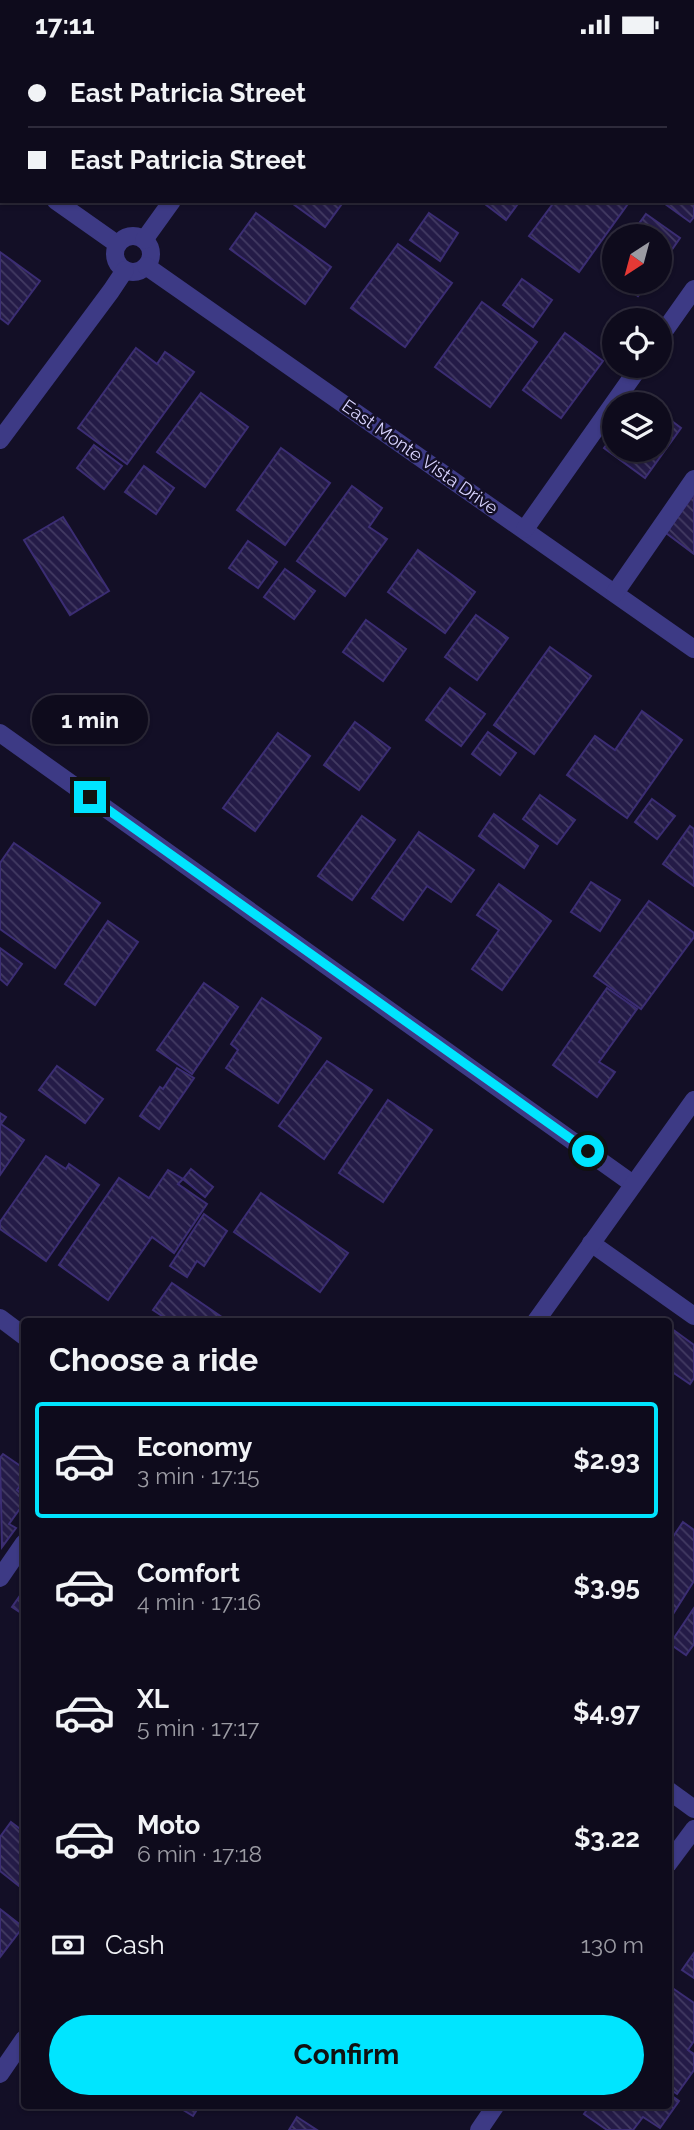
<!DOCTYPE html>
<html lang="en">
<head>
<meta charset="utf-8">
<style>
	body { margin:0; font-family:Raleway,sans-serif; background:#1c1929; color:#f1f3f6; height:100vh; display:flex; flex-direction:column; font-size:26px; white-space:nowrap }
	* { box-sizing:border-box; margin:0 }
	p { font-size:23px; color:#9b9ba3 }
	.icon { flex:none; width:38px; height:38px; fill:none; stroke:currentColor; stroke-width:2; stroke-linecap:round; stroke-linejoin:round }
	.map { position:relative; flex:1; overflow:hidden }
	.details { position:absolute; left:21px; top:1269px; width:651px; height:791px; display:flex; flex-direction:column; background:#0e0b1c; border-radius:7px; box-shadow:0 2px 5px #0004,0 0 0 2px #2e2b3b }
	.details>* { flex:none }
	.hud { position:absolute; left:0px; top:0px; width:695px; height:154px; box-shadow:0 2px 5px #0004,0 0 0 2px #2e2b3b; display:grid; align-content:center; height:154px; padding:0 28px; background:#0e0b1c }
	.needle { width:46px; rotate:216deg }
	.controls { position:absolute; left:602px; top:175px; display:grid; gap:14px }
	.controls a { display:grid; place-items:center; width:70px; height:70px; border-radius:50%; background:#0e0b1c; box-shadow:0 2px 5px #0004,0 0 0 2px #2e2b3b; font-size:35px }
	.end { position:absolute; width:32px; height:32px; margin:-16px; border:9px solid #00e5ff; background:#111; box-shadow:0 0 0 4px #111 }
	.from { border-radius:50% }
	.bubble { position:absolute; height:49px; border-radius:24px; background:#0e0b1c; box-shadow:0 2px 5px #0004,0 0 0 2px #2e2b3b; font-size:23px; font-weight:700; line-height:49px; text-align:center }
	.hud b { display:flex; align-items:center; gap:24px; height:66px; font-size:26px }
	.hud b+b { border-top:2px solid #2e2b3b }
	.hud i { width:18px; height:18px; background:#f1f3f6 }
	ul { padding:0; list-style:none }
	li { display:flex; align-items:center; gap:21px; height:116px; margin:0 14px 10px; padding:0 14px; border:4px solid transparent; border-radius:7px }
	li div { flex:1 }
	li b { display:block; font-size:26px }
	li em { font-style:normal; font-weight:700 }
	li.current { border-color:#00e5ff }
	li>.icon { width:63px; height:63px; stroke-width:1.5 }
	h2 { padding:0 28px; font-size:32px; line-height:84px }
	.pay { display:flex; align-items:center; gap:18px; height:77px; padding:0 28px; font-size:26px }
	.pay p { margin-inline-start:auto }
	.button { display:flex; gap:14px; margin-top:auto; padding:14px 28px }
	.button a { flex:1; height:80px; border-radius:42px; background:#00e5ff; color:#111; font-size:28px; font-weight:700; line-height:80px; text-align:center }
	.status { display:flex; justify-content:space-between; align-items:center; height:49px; padding:0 35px; background:#0e0b1c; direction:ltr }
	.status svg { height:19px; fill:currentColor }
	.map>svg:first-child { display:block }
	.building { fill:url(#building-back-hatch); stroke:#3b2d73; stroke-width:2 }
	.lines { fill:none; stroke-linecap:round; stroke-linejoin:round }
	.minor { stroke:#3d3a85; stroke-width:18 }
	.route { stroke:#00e5ff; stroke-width:9 }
	.labels { text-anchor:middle; stroke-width:5; stroke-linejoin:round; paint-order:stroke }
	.street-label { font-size:18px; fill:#d9d4ff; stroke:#130f26 }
</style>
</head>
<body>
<div class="status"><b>17:11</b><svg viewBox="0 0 49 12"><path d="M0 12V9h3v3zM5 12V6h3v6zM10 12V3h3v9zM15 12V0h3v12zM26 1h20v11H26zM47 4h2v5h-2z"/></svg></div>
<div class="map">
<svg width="694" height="2081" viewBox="0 0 694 2081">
	<defs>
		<pattern id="building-back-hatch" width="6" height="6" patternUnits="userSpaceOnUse" patternTransform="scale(1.75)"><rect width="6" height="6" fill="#241b47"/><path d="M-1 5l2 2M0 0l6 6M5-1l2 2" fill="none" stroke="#433b63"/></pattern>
	</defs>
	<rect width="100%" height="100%" fill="#130f26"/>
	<g class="building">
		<path d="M 70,0 L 163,0 L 165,2 L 69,2 Z"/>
		<path d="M 372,0 L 465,0 L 463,2 Z"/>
		<path d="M 694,97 L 694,168 L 690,173 L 661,152 L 693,152 Z"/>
		<path d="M 289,152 L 344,152 L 325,178 Z"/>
		<path d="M 481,152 L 520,152 L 506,171 Z"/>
		<path d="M 555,152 L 630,152 L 579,223 L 529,187 Z"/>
		<path d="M 256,164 L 331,218 L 305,255 L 230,200 Z"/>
		<path d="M 429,164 L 458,184 L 440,212 L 410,191 Z"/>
		<path d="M 646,165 L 680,189 L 660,218 L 660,187 L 630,187 Z"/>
		<path d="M 398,195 L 452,234 L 405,298 L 351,259 Z"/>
		<path d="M 0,203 L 40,232 L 8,275 L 0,269 Z"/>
		<path d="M 522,230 L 552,251 L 533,278 L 503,256 Z"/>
		<path d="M 619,233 L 649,233 L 638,247 Z"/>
		<path d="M 482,253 L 537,293 L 490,358 L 435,318 Z"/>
		<path d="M 565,284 L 603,312 L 561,369 L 523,341 Z"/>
		<path d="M 136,299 L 157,315 L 165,303 L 194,323 L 127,415 L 78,379 Z"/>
		<path d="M 201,344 L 248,378 L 205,438 L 157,403 Z"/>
		<path d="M 660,363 L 681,379 L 645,429 L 604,399 L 614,386 L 614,401 L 660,401 Z"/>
		<path d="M 94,396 L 122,417 L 104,440 L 77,419 Z"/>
		<path d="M 281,399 L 330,434 L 285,496 L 237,461 Z"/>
		<path d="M 144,417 L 174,439 L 156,465 L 125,443 Z"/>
		<path d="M 352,437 L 382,459 L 369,478 L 387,490 L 345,547 L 297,512 Z"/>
		<path d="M 694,445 L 694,505 L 666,484 Z"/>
		<path d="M 63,468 L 109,542 L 70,566 L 24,491 Z"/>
		<path d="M 248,492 L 277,513 L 258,539 L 229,519 Z"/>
		<path d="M 418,501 L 475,543 L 445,584 L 388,543 Z"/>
		<path d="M 285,520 L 315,542 L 294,570 L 264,548 Z"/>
		<path d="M 476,566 L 508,589 L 477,631 L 445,608 Z"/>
		<path d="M 366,571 L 406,600 L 383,632 L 343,603 Z"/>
		<path d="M 550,598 L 591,627 L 534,705 L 494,676 Z"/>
		<path d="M 450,639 L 485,665 L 461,697 L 426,671 Z"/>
		<path d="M 642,662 L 682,691 L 627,769 L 567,726 L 595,687 L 615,701 Z"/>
		<path d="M 355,673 L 390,699 L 359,741 L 324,716 Z"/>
		<path d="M 488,683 L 516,704 L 500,726 L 472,705 Z"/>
		<path d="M 278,684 L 310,707 L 255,782 L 223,759 Z"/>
		<path d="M 540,746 L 575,771 L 557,795 L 523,770 Z"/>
		<path d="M 652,750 L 675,767 L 657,790 L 635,773 Z"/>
		<path d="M 494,765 L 538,797 L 524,819 L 479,787 Z"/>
		<path d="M 362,767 L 395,791 L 352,851 L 318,827 Z"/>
		<path d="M 690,777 L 694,780 L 694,837 L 663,815 Z"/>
		<path d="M 419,783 L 474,821 L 451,853 L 427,837 L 403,871 L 372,849 Z"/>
		<path d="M 14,794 L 100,854 L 55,919 L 0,880 L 0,814 Z"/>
		<path d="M 591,833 L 620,851 L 600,882 L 571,863 Z"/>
		<path d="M 499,835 L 551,872 L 502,941 L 472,920 L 499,881 L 477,866 Z"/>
		<path d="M 649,852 L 694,884 L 694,888 L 641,960 L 594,927 Z"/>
		<path d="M 108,872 L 138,893 L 95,956 L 65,935 Z"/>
		<path d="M 0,899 L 22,915 L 7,936 L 0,930 Z"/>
		<path d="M 204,934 L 238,958 L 192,1025 L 157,1001 Z"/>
		<path d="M 607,939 L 637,960 L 599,1013 L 615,1023 L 597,1048 L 553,1016 Z"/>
		<path d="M 262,949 L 321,989 L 278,1054 L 226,1019 L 238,1001 L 231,995 Z"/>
		<path d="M 327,1012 L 372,1041 L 324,1110 L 279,1077 Z"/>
		<path d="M 57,1017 L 103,1050 L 85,1074 L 39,1041 Z"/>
		<path d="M 177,1019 L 194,1029 L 159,1080 L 140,1067 L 160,1038 L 163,1040 Z"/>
		<path d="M 388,1051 L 432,1081 L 383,1153 L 339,1124 Z"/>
		<path d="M 0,1064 L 6,1068 L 1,1075 L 24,1091 L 0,1126 Z"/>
		<path d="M 46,1107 L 66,1120 L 69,1115 L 99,1136 L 46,1212 L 0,1180 L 0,1173 Z"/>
		<path d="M 191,1120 L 213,1138 L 205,1148 L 183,1130 Z"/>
		<path d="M 168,1121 L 183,1130 L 178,1135 L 207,1155 L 174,1204 L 152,1188 L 108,1251 L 59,1216 L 119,1129 L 149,1149 Z"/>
		<path d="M 261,1144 L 348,1204 L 320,1243 L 234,1183 Z"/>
		<path d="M 204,1165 L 227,1182 L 204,1217 L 197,1212 L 187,1228 L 170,1217 Z"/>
		<path d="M 172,1234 L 226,1271 L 225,1272 L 162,1272 L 165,1269 L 153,1261 Z"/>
		<path d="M 668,1277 L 694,1296 L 694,1329 L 690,1335 L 668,1320 Z"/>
		<path d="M 3,1405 L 22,1418 L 24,1414 L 24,1431 L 17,1441 L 24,1447 L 24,1454 L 9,1475 L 16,1479 L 2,1498 L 0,1409 Z"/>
		<path d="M 683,1473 L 694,1481 L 694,1532 L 668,1573 L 668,1495 Z"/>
		<path d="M 24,1541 L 24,1566 L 12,1558 Z"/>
		<path d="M 694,1559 L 694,1595 L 686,1606 L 670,1595 Z"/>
		<path d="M 11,1773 L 24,1783 L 24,1841 L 0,1822 L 0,1788 Z"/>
		<path d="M 0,1860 L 23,1878 L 0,1908 Z"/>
		<path d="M 694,1904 L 694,1929 L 682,1921 Z"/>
		<path d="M 668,1936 L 694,1954 L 694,1992 L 688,2001 L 694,2005 L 694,2021 L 677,2045 L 668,2039 Z"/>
		<path d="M 668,2044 L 679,2052 L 660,2079 L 643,2068 L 633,2081 L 607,2081 L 584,2065 L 590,2056 L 668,2056 Z"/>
		<path d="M 175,2056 L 200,2056 L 193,2067 Z"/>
		<path d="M 297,2068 L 317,2081 L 289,2081 Z"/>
	</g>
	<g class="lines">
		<g class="minor">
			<path d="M 674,0 L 676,2"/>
			<path d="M 277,2 L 278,0"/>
			<path d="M 693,13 L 694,14"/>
			<path d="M 0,112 L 2,114"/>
			<path d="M 56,152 L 117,195"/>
			<circle cx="133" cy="205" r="18"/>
			<path d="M 144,191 L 172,152"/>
			<path d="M 146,217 L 694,600"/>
			<path d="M 660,288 L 694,240"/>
			<path d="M 0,391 L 111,242 L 125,221"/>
			<path d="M 525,480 L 640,317"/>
			<path d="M 615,544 L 694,430"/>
			<path d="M 0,684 L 633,1135"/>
			<path d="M 591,1194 L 694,1267"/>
			<path d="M 0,1269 L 24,1287"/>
			<path d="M 536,1272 L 694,1051"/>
			<path d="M 0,1529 L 24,1494"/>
			<path d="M 668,1741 L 694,1760"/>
			<path d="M 668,1815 L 694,1780"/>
			<path d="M 0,2025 L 24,1990"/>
			<path d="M 479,2081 L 496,2056"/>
		</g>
	</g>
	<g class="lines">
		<path class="route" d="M 90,748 L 588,1102"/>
	</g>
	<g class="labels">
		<g class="street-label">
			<text transform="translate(420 408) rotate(35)" y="6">East Monte Vista Drive</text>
		</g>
	</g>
</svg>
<div class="controls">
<a><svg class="needle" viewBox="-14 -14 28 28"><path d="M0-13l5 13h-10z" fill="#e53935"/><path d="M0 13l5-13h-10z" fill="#9b9ba3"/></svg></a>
<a><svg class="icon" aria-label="locate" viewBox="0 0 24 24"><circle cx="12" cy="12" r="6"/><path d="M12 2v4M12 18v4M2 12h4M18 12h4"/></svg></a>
<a><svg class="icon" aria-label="layers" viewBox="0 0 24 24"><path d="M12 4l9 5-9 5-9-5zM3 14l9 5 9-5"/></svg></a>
</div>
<i class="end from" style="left:588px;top:1102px"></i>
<i class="end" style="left:90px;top:748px"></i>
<div class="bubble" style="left:32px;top:646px;width:116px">1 min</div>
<div class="hud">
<b><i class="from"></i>East Patricia Street</b>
<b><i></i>East Patricia Street</b>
</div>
<section class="details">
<h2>Choose a ride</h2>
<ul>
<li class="current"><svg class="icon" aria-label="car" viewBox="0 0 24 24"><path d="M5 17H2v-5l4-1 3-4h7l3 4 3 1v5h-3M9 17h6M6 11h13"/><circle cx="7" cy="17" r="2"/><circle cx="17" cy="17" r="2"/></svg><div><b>Economy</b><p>3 min · 17:15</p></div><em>$2.93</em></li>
<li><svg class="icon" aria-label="car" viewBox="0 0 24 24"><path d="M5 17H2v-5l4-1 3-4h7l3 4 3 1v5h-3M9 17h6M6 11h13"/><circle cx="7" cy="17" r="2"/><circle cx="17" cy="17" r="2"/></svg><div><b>Comfort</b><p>4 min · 17:16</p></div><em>$3.95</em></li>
<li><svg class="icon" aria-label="car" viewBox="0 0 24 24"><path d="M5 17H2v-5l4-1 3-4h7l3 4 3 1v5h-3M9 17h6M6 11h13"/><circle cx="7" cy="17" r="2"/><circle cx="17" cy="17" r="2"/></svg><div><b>XL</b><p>5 min · 17:17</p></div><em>$4.97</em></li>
<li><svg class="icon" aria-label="car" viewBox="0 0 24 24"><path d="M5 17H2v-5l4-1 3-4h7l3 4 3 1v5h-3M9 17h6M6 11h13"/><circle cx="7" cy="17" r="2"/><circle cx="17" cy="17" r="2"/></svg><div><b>Moto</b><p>6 min · 17:18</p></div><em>$3.22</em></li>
</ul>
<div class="pay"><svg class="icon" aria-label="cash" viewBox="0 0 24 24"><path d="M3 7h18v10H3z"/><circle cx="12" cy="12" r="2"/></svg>Cash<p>130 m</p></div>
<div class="button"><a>Confirm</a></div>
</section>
</div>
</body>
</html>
